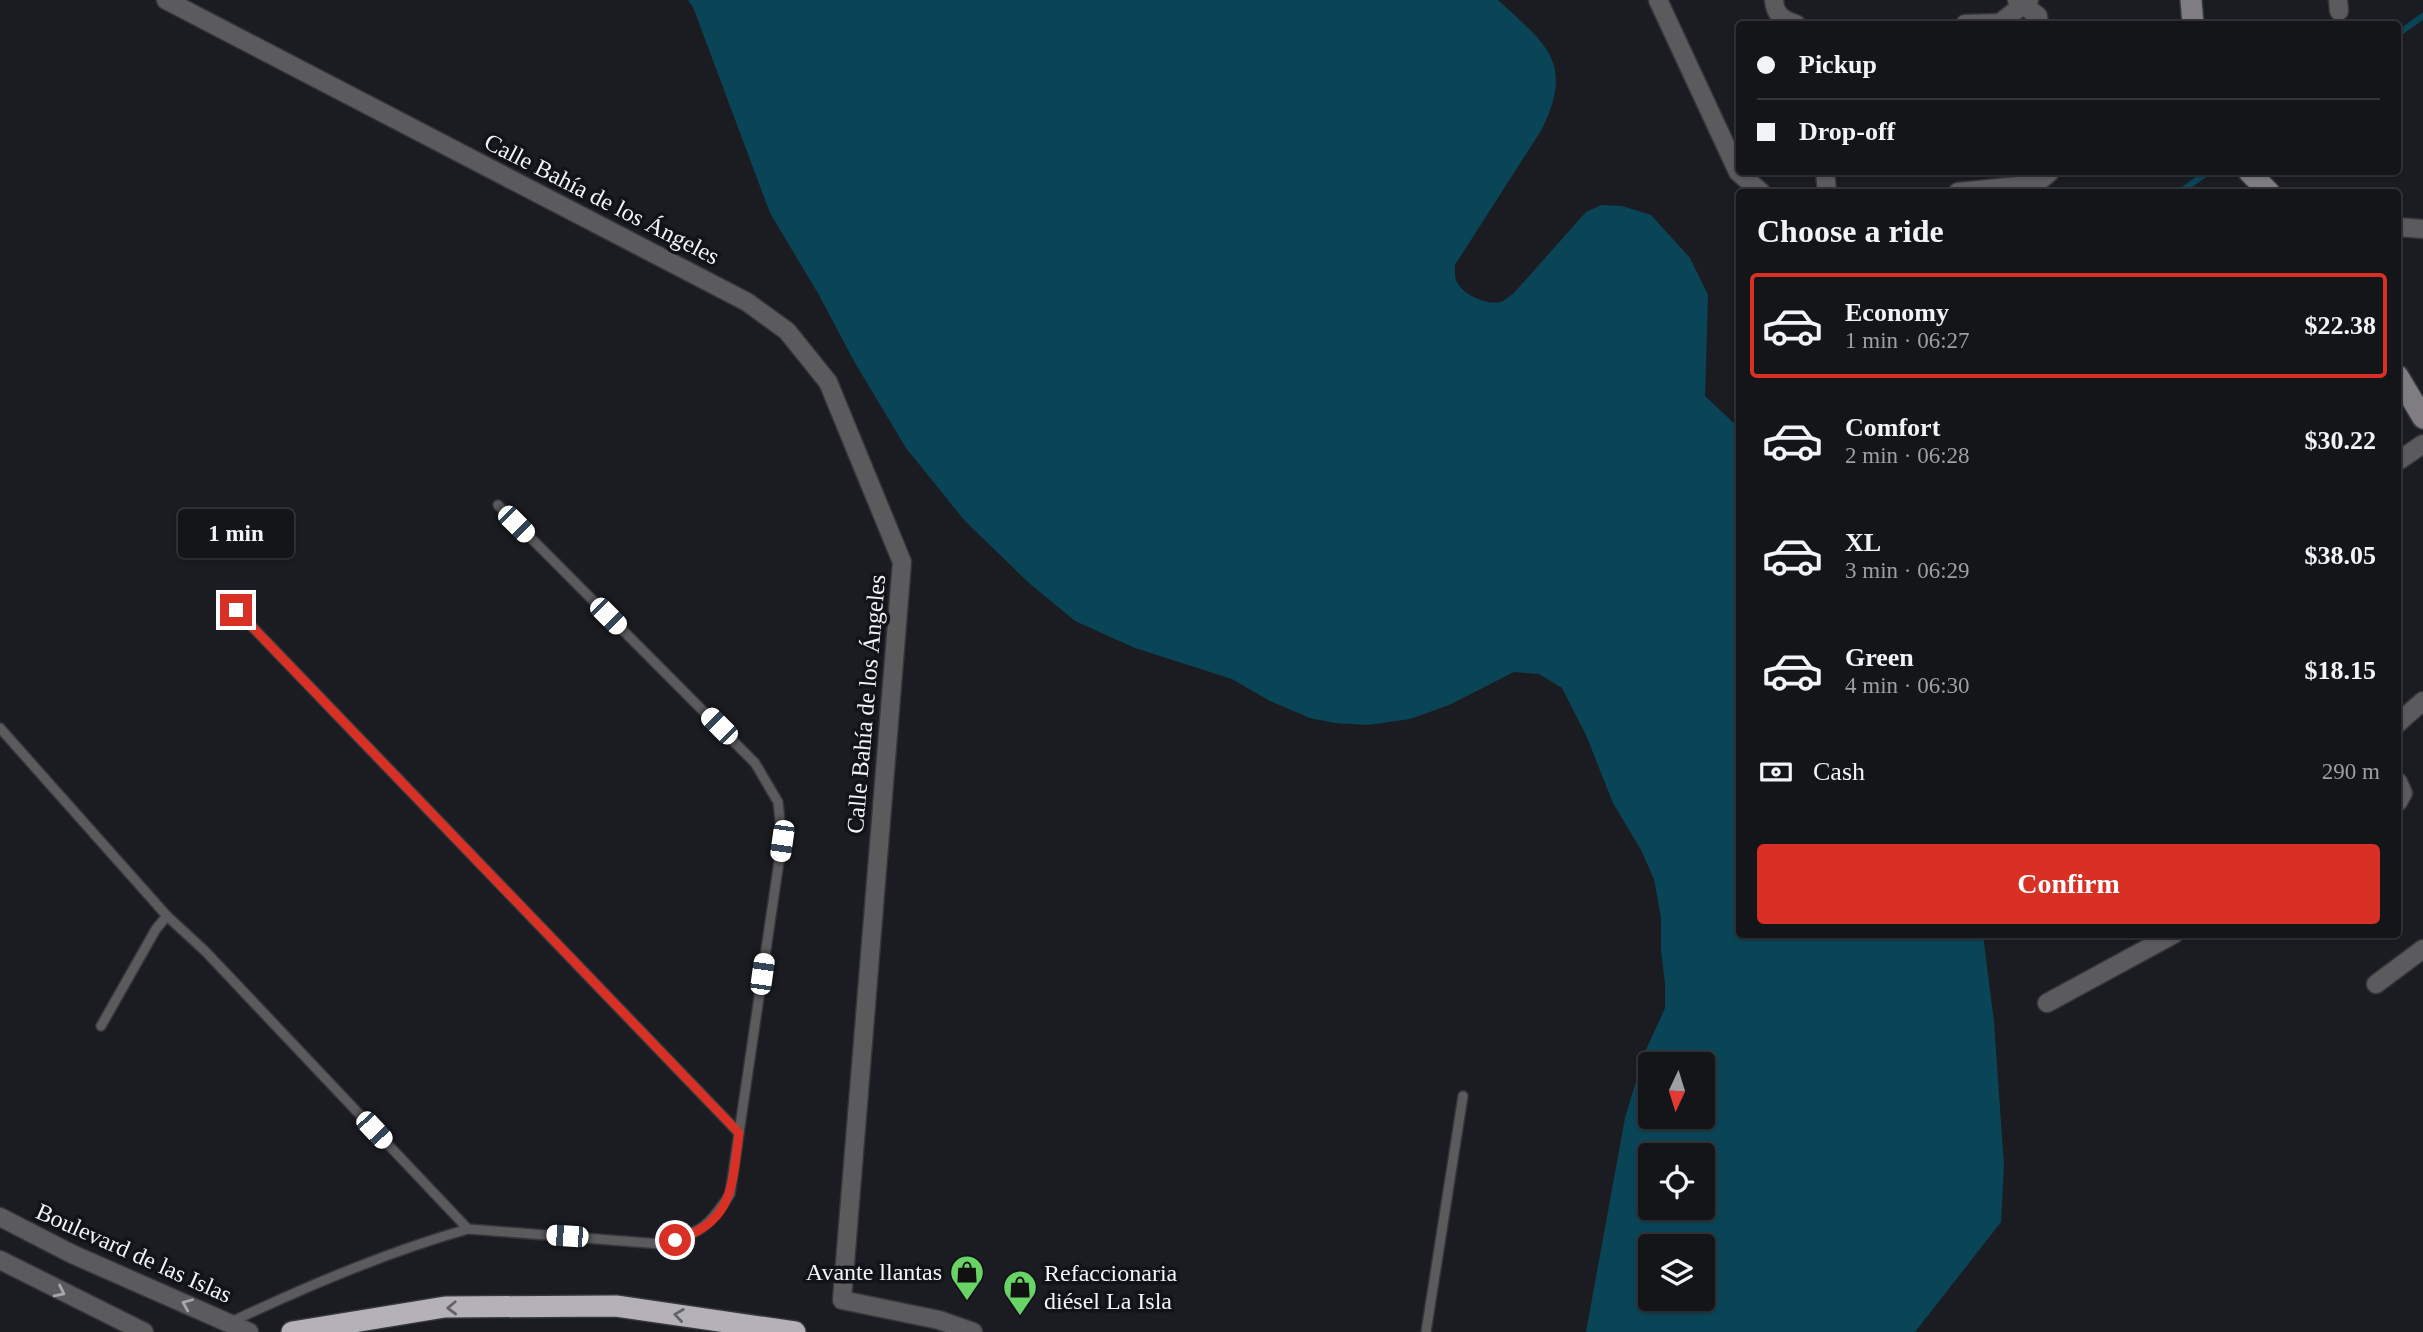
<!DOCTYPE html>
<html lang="en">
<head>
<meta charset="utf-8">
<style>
	body { margin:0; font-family:"Times New Roman",serif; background:#1d1e22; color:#f1f3f6; height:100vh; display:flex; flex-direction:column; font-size:26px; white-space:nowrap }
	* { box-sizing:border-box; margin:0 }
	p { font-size:23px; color:#9d9fa2 }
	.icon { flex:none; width:38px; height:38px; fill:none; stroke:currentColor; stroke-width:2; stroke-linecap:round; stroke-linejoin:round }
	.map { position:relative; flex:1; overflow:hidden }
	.drawer { position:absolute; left:1736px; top:189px; width:665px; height:749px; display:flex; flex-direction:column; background:#141519; border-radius:7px; box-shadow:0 2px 5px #0004,0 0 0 2px #333438 }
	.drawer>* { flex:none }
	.hud { position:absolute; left:1736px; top:21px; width:665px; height:154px; border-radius:7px; box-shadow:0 2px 5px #0004,0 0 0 2px #333438; display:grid; align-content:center; height:154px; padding:0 21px; background:#141519 }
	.needle { width:46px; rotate:184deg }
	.fabs { position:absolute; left:1638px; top:1052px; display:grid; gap:14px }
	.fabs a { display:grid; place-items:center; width:77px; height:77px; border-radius:7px; background:#141519; box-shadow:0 2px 5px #0004,0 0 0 2px #333438; font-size:35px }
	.end { position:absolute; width:32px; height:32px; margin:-16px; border:9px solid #d93025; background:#fff; box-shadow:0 0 0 4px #fff }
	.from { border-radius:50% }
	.bubble { position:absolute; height:49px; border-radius:7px; background:#141519; box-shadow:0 2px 5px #0004,0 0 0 2px #333438; font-size:23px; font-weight:700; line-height:49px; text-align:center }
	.car { position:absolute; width:21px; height:42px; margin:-21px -10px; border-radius:9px; box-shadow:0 0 5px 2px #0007; background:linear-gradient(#fff 24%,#345 0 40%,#fff 0 76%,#345 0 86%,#fff 0) }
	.hud b { display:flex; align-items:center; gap:24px; height:66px; font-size:26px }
	.hud b+b { border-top:2px solid #333438 }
	.hud i { width:18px; height:18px; background:#f1f3f6 }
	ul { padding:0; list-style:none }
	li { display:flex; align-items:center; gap:21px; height:105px; margin:0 14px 10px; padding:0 7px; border:4px solid transparent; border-radius:7px }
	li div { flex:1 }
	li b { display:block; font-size:26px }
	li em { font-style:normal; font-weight:700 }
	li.current { border-color:#d93025 }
	li>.icon { width:63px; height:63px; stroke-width:1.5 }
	h2 { padding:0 21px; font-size:32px; line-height:84px }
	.pay { display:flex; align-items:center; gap:18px; height:77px; padding:0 21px; font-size:26px }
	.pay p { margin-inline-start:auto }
	.button { display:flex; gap:14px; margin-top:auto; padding:14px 21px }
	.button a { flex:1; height:80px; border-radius:7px; background:#d93025; color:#fff; font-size:28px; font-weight:700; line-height:80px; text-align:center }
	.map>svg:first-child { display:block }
	.water { fill:#0a4557; fill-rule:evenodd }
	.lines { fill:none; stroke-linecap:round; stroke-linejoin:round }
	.stream { stroke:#0a4557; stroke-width:6 }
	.lane-casing { stroke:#35363b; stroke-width:12 }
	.street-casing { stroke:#35363b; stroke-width:21 }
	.secondary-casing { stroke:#35363b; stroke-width:24 }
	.highway-casing { stroke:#35363b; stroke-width:24 }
	.lane { stroke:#5b5a5d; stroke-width:9 }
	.street { stroke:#5b5a5d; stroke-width:18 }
	.secondary { stroke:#7f7d82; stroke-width:21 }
	.highway { stroke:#b4b1b8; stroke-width:21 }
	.oneway { stroke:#a7a7aa }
	.oneway2 { stroke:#636268 }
	.route { stroke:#d93025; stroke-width:9 }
	.labels { text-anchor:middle; stroke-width:7; stroke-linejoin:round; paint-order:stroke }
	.street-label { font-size:24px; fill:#f3f4f8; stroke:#121318 }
	.poi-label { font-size:24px; fill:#f3f4f8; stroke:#121318; text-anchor:end }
</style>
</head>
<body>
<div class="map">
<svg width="2423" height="1332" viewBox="0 0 2423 1332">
	<rect width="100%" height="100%" fill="#1b1c21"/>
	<path class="water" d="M 688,0 L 1498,0 C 1545,44 1575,61 1542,129 L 1455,265 C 1455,270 1454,277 1457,282 C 1463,295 1489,307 1503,301 C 1507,299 1509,296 1513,294 L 1586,212 L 1601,205 L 1622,206 L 1651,215 L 1690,258 L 1708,295 L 1705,396 L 1740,429 L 1740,934 L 1983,935 L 1994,1022 L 2004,1166 L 2001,1222 L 1915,1332 L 1586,1332 L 1625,1118 L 1645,1052 L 1665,1008 L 1665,983 L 1661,950 L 1661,918 L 1654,879 L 1641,850 L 1613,803 L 1586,735 L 1562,688 L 1539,674 L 1514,672 L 1449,705 L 1410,719 L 1368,725 L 1335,723 L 1310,718 L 1270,701 L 1232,679 L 1135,648 L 1075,621 L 1029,583 L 965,521 L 906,448 L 855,363 L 819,295 L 770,213 L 693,7 ZM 1650,1064 L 1703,1064 L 1703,1116 L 1650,1116 ZM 1650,1155 L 1703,1155 L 1703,1208 L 1650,1208 ZM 1650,1246 L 1703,1246 L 1703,1298 L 1650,1298 Z"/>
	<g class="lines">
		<g class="stream">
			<path d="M 2398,34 L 2423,16"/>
			<path d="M 2180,192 L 2208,172"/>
		</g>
		<g class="lane-casing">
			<g id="lane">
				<path d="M 236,610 L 739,1133"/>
				<path d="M 0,728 L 167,916 L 205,951 L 468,1229 C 386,1252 307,1286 231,1322"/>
				<path d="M 101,1026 L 156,929 L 167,916"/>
				<path d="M 468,1229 L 661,1244 C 701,1232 708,1228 730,1194 L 782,841 L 778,802 L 755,763 L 498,505"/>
				<path d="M 1426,1332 L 1463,1096"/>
			</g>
		</g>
		<g class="street-casing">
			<g id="street">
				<path d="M 166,0 L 747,302 L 787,331 L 828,382 L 902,562 L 842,1300 L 939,1320 L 973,1332"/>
				<path d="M 1658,0 L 1738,172 L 1761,192"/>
				<path d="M 1774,0 C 1775,15 1783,20 1796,24"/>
				<path d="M 2017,0 L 2038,16 L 2039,24"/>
				<path d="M 2338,0 L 2339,11"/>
				<path d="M 1965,24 L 2000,23 L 2029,0"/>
				<path d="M 1825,172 L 1827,192"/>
				<path d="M 1958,192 L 2036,184 L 2050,172"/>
				<path d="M 2398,227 L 2423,229"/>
				<path d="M 2398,461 L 2423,444"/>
				<path d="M 2398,723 L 2423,701"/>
				<path d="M 2398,782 L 2403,793 L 2398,802"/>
				<path d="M 2376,984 L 2423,949"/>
				<path d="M 2047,1003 L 2174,934"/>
				<path d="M 0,1217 L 72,1254 L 249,1332"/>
				<path d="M 0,1260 L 144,1332"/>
			</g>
		</g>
		<g class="secondary-casing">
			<g id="secondary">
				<path d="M 2191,0 L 2193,24"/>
				<path d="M 2249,172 L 2269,192"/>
				<path d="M 2398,376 L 2423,418"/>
			</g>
		</g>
		<g class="highway-casing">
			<path id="highway" d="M 292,1332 L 445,1307 L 616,1306 L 795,1332"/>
		</g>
		<use href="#lane" class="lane"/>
		<use href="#street" class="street"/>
		<use href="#secondary" class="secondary"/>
		<use href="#highway" class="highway"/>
	</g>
	<defs><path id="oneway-chevron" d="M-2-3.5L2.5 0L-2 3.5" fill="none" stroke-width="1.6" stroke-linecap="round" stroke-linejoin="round" transform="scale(1.75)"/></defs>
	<g class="oneway">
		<use href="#oneway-chevron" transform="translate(60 1292) rotate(26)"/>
		<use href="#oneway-chevron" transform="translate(187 1304) rotate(-157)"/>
	</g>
	<g class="oneway2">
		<use href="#oneway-chevron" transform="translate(452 1308) rotate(178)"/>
		<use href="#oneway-chevron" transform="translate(679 1315) rotate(-172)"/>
	</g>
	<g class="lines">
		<path class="route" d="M 236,610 L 739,1133 C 732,1185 734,1223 675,1240"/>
	</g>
	<defs>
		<g id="shop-pin" transform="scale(1.75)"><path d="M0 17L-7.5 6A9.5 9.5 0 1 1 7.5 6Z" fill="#67d465" stroke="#121318"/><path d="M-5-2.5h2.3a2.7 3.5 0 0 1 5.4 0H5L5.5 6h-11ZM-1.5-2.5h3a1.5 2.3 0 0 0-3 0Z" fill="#111"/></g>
	</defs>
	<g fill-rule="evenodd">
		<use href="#shop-pin" x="967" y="1272"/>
		<use href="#shop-pin" x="1020" y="1287"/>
	</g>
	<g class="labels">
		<g class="street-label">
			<text transform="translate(602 199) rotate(27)" y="8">Calle Bahía de los Ángeles</text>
			<text transform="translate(866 704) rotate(-85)" y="8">Calle Bahía de los Ángeles</text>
			<text transform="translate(134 1253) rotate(24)" y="8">Boulevard de las Islas</text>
		</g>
		<g class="poi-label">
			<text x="942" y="1280">Avante llantas</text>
			<text x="1044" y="1281" text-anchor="start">Refaccionaria<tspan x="1044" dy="28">diésel La Isla</tspan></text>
		</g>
	</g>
</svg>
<div class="fabs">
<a><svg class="needle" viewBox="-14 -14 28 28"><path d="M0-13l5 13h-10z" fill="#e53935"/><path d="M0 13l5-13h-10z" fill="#9d9fa2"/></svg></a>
<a><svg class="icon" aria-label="locate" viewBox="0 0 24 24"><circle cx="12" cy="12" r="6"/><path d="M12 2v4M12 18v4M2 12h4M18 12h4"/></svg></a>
<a><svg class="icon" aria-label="layers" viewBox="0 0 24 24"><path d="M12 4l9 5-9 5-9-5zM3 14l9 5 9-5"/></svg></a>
</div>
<i class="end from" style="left:675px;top:1240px"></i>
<i class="end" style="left:236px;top:610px"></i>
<div class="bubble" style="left:178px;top:509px;width:116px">1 min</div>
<i class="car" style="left:516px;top:524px;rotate:135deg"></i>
<i class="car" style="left:608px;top:616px;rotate:135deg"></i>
<i class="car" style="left:719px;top:726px;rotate:315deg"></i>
<i class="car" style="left:782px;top:841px;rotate:188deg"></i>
<i class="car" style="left:762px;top:974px;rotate:8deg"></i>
<i class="car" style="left:374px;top:1130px;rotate:137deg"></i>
<i class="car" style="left:567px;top:1236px;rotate:274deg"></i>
<div class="hud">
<b><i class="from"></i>Pickup</b>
<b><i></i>Drop-off</b>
</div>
<section class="drawer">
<h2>Choose a ride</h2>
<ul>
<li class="current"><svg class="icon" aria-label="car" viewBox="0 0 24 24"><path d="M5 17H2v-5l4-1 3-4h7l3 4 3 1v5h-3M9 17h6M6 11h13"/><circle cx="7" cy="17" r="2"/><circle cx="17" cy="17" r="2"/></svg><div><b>Economy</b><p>1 min · 06:27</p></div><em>$22.38</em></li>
<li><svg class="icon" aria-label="car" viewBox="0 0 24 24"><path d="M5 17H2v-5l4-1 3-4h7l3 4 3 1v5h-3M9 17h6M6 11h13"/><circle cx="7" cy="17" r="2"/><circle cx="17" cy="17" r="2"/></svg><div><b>Comfort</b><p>2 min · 06:28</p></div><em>$30.22</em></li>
<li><svg class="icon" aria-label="car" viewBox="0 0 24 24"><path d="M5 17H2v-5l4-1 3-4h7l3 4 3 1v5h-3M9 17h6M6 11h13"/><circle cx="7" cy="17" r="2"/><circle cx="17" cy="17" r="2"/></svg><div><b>XL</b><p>3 min · 06:29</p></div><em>$38.05</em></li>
<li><svg class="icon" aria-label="car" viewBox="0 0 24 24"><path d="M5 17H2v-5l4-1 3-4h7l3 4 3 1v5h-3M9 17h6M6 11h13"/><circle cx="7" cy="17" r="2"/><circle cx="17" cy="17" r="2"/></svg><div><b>Green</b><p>4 min · 06:30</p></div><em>$18.15</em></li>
</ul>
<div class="pay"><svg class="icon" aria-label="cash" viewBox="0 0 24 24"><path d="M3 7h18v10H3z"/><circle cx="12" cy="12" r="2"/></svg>Cash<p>290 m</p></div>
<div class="button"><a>Confirm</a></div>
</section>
</div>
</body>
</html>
